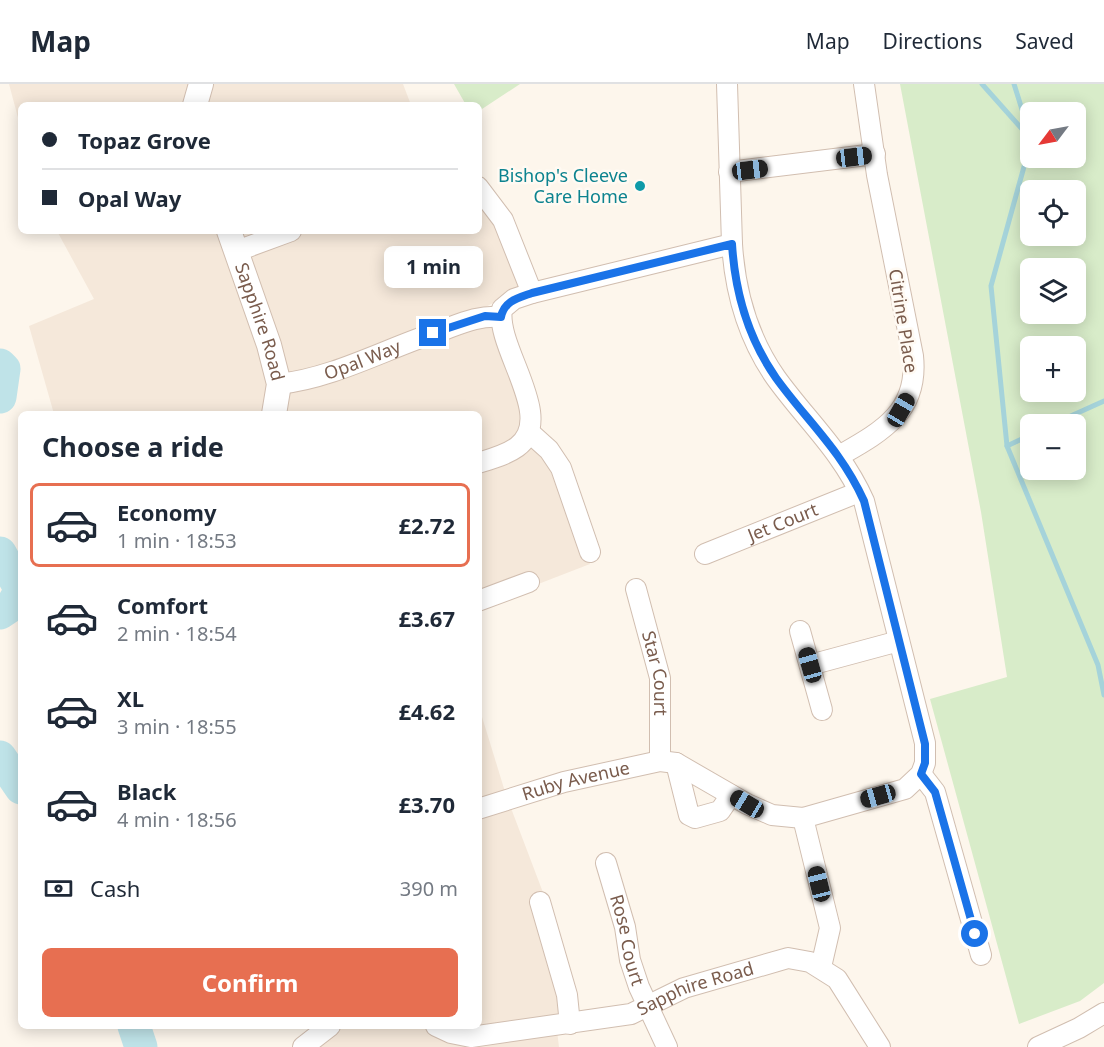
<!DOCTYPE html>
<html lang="en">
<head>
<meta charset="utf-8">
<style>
	body { margin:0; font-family:"Noto Sans",sans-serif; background:#f6f6f7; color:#1f2937; height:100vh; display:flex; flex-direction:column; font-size:22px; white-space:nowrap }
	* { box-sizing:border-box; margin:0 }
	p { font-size:20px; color:#747a83 }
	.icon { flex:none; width:33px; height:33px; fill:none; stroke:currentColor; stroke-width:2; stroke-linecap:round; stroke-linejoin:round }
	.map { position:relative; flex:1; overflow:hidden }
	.panel { position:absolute; left:18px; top:327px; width:464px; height:618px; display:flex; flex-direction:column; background:#fff; border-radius:9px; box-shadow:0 3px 15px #0003 }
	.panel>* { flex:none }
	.guide { position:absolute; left:18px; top:18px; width:464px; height:132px; border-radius:9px; box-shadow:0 3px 15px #0003; display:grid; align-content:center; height:132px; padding:0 24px; background:#fff }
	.needle { width:39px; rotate:238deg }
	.buttons { position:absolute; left:1020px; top:18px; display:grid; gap:12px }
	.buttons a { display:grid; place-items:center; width:66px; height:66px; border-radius:9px; background:#fff; box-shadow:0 3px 15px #0003; font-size:30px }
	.end { position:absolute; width:27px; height:27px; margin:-14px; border:8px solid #1a73e8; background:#fff; box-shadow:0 0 0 3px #fff }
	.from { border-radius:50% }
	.bubble { position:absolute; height:42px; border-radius:9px; background:#fff; box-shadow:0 3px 15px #0003; font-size:20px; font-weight:700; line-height:42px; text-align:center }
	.car { position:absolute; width:18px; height:36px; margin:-18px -9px; border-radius:8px; box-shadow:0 0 4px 2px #0007; background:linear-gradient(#222 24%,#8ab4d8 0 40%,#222 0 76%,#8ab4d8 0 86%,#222 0) }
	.guide b { display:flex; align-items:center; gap:21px; height:57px; font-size:22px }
	.guide b+b { border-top:2px solid #e0e1e3 }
	.guide i { width:15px; height:15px; background:#1f2937 }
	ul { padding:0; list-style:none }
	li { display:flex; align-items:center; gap:18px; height:84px; margin:0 12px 9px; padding:0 12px; border:3px solid transparent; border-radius:9px }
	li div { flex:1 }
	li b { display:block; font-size:22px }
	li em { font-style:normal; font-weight:700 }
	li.selected { border-color:#e76f51 }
	li>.icon { width:54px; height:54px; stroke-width:1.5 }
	h2 { padding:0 24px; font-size:27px; line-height:72px }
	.pay { display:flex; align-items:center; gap:15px; height:66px; padding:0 24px; font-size:22px }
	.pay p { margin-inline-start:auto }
	.button { display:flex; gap:12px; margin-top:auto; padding:12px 24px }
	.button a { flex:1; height:69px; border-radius:9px; background:#e76f51; color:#fff; font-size:24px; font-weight:700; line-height:69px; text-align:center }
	header { display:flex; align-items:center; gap:36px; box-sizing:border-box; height:84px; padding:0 30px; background:#fff; border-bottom:2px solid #e0e1e3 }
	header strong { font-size:28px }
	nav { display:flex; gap:33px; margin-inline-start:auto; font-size:21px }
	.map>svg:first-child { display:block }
	.residential { fill:#f5e8da }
	.green { fill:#d8ecc9; fill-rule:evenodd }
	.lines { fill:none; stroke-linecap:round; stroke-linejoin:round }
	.stream { stroke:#a5d3da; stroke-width:5 }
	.river { stroke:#bfe3e8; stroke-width:33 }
	.minor-casing { stroke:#d1beb0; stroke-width:22 }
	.tertiary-casing { stroke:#d1beb0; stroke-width:26 }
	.minor { stroke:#fff; stroke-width:20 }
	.tertiary { stroke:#fff; stroke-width:24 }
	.route { stroke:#1a73e8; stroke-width:8 }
	.culture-dot { fill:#0f9aa8; stroke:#fffaf3; stroke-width:2 }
	.labels { text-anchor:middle; stroke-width:5; stroke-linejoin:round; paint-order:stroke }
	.culture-label { font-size:18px; fill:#0d838f; stroke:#fffaf3; text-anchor:end }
	.street-label { font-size:18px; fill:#7a5c4d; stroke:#fffaf3 }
</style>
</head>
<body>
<header>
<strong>Map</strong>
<nav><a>Map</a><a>Directions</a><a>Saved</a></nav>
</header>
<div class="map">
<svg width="1104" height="963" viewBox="0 0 1104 963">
	<rect width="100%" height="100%" fill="#fdf6ec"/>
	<g class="residential">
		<path d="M 9,0 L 403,0 L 411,21 L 21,21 L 21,45 Z"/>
		<path d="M 479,116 L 489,128 L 525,200 L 486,223 L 519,315 L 520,347 L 543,369 L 590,480 L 479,523 L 478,330 L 54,330 L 29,242 L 94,215 L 57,147 L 478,147 Z"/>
		<path d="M 479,623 L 506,711 L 547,819 L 575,927 L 555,930 L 559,963 L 296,963 L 320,942 L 478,942 Z"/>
	</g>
	<g class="green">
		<path d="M 454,0 L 520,0 L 479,27 L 478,21 L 466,21 Z"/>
		<path d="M 900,0 L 1104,0 L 1104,899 L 1080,917 L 1019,940 L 930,615 L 1007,593 L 981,428 ZM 1030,28 L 1076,28 L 1076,74 L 1030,74 ZM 1030,106 L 1076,106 L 1076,152 L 1030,152 ZM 1030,184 L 1076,184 L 1076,230 L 1030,230 ZM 1030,262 L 1076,262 L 1076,308 L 1030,308 ZM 1030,340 L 1076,340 L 1076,386 L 1030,386 Z"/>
	</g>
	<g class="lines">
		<g class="stream">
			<path d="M 982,0 L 1030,54"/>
			<path d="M 1014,0 L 1030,51"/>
			<path d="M 1030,61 L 991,202 L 1007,362 L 1098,581 L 1104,611"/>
			<path d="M 1053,340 L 1104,317"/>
			<path d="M 1007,362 L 1030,351"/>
		</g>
		<g class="river">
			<path d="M 0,281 L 4,285 L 0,313"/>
			<path d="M 0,469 L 21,506 L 12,521 L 0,529"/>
			<path d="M 0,673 L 21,704"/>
			<path d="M 134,942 L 141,963"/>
		</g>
		<g class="minor-casing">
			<g id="minor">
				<path d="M 729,88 L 875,70"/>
				<path d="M 478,103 L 503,136 L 532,209"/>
				<path d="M 237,167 L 291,147"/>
				<path id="s1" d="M 279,300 C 335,294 389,263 443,246 C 462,239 480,231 501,233"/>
				<path d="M 529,348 L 549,366 L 561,384 L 590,468"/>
				<path d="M 839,372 C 881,348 919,328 913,272 L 877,91 L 864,0"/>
				<path d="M 478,379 C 491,375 506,371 517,363 C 557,334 495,264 502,225 L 514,215 L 532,209 L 732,160 L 727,0"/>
				<path id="s2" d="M 705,470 L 859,408"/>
				<path id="s3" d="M 636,505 L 660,594 L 660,677"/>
				<path d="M 478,517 L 529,498"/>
				<path d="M 800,547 L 822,626"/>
				<path d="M 810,581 L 899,557"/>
				<path d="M 676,679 L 689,731 L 695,734 L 720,727 L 731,711"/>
				<path d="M 921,690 L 935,708 L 981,871"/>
				<path id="s4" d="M 478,725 L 564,698 L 660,677 L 676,679 L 747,720 L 772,731 L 803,734 L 905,705 L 921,690 L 925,679 L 925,659 L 864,417 C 841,366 807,337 776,294 C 748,254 735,208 732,160"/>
				<path d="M 803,734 L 830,844 L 821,883"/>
				<path id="s5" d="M 606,779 L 625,843 L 630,876 L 639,903 L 667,963"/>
				<path d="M 540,818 L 567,911 L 570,940"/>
				<path id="s6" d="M 436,942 L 451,949 L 471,953 L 631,930 L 684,904 L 788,874 L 810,878 L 837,895 L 880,963"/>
				<path d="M 303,963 L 330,942"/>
				<path d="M 1038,963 L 1079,944 L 1104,929"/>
			</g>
		</g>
		<g class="tertiary-casing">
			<g id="tertiary">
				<path d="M 195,21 L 201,0"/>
				<path id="s7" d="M 229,147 L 269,261 L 279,300 L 274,330"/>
			</g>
		</g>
		<use href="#minor" class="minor"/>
		<use href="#tertiary" class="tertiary"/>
	</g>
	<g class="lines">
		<path class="route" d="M 433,249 L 485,232 L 501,233 C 504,217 518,214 532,209 L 732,160 C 735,208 748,254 776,294 C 807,337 841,366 864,417 L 925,660 L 925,679 L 921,690 L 935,708 L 975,850"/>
	</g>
	<circle class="culture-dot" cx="640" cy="102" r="6"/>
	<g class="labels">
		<g class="culture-label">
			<text x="628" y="98">Bishop's Cleeve<tspan x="628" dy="21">Care Home</tspan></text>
		</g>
		<g class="street-label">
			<text transform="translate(903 237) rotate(81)" y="6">Citrine Place</text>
			<text dy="6" stroke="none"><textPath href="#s7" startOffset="96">Sapphire Road</textPath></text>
			<text dy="6" stroke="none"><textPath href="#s1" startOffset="87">Opal Way</textPath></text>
			<text dy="6" stroke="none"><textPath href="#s2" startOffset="84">Jet Court</textPath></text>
			<text dy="6" stroke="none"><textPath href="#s3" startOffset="87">Star Court</textPath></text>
			<text dy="6" stroke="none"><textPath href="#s4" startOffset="102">Ruby Avenue</textPath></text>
			<text dy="6" stroke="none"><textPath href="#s5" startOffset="80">Rose Court</textPath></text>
			<text dy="6" stroke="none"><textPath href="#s6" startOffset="268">Sapphire Road</textPath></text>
		</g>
	</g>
</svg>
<div class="buttons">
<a><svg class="needle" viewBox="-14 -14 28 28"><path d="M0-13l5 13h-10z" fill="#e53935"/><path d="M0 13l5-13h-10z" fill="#747a83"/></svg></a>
<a><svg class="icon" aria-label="locate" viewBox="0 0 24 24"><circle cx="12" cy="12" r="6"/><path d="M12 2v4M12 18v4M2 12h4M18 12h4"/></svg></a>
<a><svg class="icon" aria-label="layers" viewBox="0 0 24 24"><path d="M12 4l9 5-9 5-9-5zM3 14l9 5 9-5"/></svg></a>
<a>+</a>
<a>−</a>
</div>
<i class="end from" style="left:975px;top:850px"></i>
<i class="end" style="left:433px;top:249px"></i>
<div class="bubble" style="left:384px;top:162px;width:99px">1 min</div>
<i class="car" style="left:854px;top:73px;rotate:83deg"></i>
<i class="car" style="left:750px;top:86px;rotate:83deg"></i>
<i class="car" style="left:901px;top:326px;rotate:30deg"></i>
<i class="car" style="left:810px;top:581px;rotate:344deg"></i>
<i class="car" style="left:878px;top:712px;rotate:254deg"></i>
<i class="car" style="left:747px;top:720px;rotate:301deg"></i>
<i class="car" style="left:819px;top:800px;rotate:346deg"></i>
<div class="guide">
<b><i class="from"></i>Topaz Grove</b>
<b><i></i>Opal Way</b>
</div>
<section class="panel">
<h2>Choose a ride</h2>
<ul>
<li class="selected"><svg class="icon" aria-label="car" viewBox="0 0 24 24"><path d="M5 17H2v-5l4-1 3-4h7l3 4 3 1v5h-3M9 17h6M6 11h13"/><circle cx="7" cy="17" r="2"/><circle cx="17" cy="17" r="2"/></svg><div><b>Economy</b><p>1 min · 18:53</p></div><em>£2.72</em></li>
<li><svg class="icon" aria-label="car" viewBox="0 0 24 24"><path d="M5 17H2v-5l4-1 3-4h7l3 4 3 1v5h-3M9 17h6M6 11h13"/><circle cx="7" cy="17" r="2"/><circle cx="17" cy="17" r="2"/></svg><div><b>Comfort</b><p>2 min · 18:54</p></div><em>£3.67</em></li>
<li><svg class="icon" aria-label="car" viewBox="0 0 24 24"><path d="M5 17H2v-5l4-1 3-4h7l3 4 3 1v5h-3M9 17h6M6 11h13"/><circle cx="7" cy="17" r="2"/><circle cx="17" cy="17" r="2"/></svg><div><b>XL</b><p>3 min · 18:55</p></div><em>£4.62</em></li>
<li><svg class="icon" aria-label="car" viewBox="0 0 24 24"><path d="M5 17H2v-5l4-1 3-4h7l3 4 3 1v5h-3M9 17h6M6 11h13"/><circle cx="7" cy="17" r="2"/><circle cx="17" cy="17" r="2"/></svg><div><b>Black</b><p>4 min · 18:56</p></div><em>£3.70</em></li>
</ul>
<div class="pay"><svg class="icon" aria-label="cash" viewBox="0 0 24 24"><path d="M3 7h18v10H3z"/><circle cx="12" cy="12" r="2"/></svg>Cash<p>390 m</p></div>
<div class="button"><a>Confirm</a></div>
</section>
</div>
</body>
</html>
